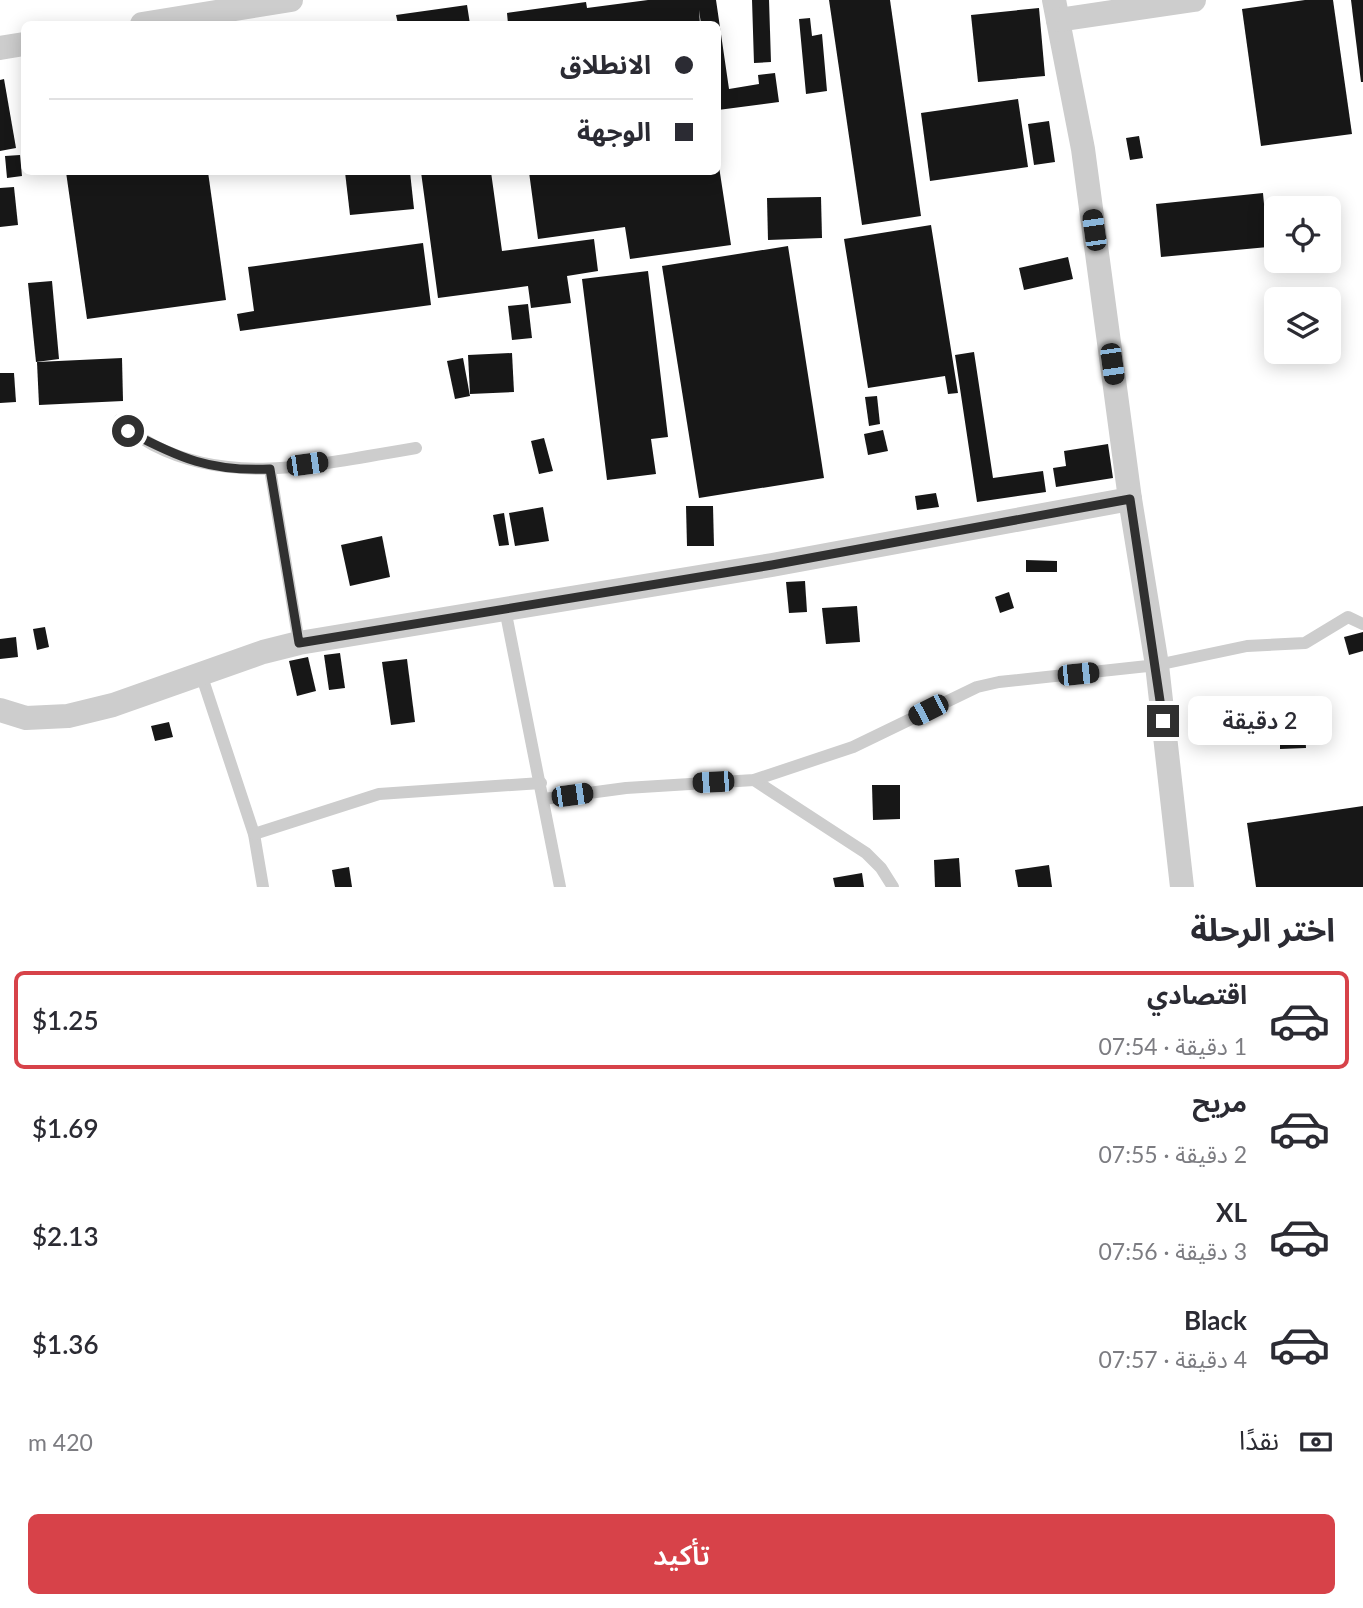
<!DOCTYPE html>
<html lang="ar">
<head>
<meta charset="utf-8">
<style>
	body { margin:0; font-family:Lato,"Noto Sans Arabic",sans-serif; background:#f7f7f7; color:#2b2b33; direction:rtl; height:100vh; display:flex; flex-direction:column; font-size:26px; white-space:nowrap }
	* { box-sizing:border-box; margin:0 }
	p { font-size:23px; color:#7c7c81 }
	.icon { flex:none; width:38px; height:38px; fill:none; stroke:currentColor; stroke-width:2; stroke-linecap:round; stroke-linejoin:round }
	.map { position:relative; height:887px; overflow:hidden; direction:ltr }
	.drawer { display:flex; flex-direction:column; background:#fff; flex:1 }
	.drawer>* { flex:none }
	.guide { position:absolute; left:21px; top:21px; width:700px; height:154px; border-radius:10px; box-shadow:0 4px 18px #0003; direction:rtl; display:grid; align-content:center; height:154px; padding:0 28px; background:#fff }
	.controls { position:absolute; left:1264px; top:196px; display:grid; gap:14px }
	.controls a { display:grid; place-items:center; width:77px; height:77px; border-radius:10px; background:#fff; box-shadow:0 4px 18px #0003; font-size:35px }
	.end { position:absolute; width:32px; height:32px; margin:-16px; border:9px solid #303030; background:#fff; box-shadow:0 0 0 4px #fff }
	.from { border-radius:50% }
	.bubble { position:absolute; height:49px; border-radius:10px; background:#fff; box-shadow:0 4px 18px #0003; font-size:23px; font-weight:600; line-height:49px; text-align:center; direction:rtl }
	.car { position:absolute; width:21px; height:42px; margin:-21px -10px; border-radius:9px; box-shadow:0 0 5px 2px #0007; background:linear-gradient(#222 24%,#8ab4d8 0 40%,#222 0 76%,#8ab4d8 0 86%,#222 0) }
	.guide b { display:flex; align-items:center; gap:24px; height:66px; font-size:26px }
	.guide b+b { border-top:2px solid #e1e1e2 }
	.guide i { width:18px; height:18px; background:#2b2b33 }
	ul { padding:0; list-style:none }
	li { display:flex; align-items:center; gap:21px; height:98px; margin:0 14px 10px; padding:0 14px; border:4px solid transparent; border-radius:10px }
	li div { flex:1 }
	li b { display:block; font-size:26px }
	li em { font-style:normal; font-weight:600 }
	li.current { border-color:#d74249 }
	li>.icon { width:63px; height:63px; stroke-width:1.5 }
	h2 { padding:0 28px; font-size:32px; line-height:84px }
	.pay { display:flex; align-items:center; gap:18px; height:77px; padding:0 28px; font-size:26px }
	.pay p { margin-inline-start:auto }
	.button { display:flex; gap:14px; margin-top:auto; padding:14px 28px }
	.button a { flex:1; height:80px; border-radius:10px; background:#d74249; color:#fff; font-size:28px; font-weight:600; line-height:80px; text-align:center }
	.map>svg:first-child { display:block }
	.building { fill:#171717 }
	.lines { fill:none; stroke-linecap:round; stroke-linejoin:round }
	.lane { stroke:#cdcdcd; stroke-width:12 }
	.street { stroke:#cdcdcd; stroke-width:24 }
	.route { stroke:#303030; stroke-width:9 }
</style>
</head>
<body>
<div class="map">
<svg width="1363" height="887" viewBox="0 0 1363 887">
	<rect width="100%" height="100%" fill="#fff"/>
	<g class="building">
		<path d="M 648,0 L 716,0 L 729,89 L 759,84 L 758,75 L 775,73 L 779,102 L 718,110 L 718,24 L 701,24 L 699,10 L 700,24 L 508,24 L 507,13 L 586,2 L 587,8 Z"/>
		<path d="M 752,0 L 769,0 L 771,62 L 754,63 Z"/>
		<path d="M 829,0 L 890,0 L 921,216 L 862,225 Z"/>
		<path d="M 1305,0 L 1333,0 L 1352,134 L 1261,146 L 1242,9 Z"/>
		<path d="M 1351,0 L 1363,0 L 1363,82 L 1361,82 Z"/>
		<path d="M 467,5 L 470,24 L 398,24 L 396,15 Z"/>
		<path d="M 1039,8 L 1045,76 L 978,82 L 971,15 Z"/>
		<path d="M 810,18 L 812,36 L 822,34 L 827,91 L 806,94 L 799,19 Z"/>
		<path d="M 4,79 L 16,148 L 0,151 L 0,80 Z"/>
		<path d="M 1018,99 L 1028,167 L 930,181 L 921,113 Z"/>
		<path d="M 1049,121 L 1055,162 L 1034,165 L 1028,124 Z"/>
		<path d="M 1139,136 L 1143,158 L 1130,160 L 1126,138 Z"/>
		<path d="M 20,155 L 22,176 L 7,178 L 5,156 Z"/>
		<path d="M 718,160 L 731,245 L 630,259 L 625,227 L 538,239 L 529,172 L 718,172 Z"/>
		<path d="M 66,172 L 208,172 L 226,300 L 87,319 Z"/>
		<path d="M 345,172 L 410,172 L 414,209 L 350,215 Z"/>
		<path d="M 421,172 L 491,172 L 502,251 L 594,239 L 598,271 L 567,276 L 571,303 L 531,308 L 528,286 L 438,298 Z"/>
		<path d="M 14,187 L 18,225 L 0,227 L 0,188 Z"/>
		<path d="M 1263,193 L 1268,247 L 1161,257 L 1156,204 Z"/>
		<path d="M 821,197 L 822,238 L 768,240 L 767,198 Z"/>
		<path d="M 931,225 L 958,393 L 948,394 L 945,376 L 868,388 L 844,239 Z"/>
		<path d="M 423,243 L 431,305 L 240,331 L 237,314 L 254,311 L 248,267 Z"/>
		<path d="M 788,246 L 824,478 L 699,498 L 662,266 Z"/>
		<path d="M 1068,257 L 1073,279 L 1024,290 L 1019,268 Z"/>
		<path d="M 648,271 L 668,437 L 651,439 L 656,474 L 607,480 L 582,279 Z"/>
		<path d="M 52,281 L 59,359 L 36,362 L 28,283 Z"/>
		<path d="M 528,304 L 532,338 L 512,340 L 508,306 Z"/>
		<path d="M 974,352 L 993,478 L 1043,471 L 1046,492 L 977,502 L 955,355 Z"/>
		<path d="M 512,353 L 514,392 L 470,394 L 468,355 Z"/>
		<path d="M 122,358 L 123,401 L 39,405 L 37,362 Z"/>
		<path d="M 463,358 L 470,396 L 455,399 L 447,361 Z"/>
		<path d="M 0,373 L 14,373 L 16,402 L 0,403 Z"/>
		<path d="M 877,396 L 880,424 L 869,426 L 865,397 Z"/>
		<path d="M 883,430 L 888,451 L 868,455 L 864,434 Z"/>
		<path d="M 544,438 L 553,471 L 539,474 L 531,441 Z"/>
		<path d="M 1108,444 L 1113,478 L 1056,487 L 1053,468 L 1066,466 L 1064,451 Z"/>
		<path d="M 936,493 L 939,507 L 917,510 L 915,496 Z"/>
		<path d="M 686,506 L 713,506 L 714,546 L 687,546 Z"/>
		<path d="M 543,507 L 549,541 L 515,546 L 509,513 Z"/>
		<path d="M 504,513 L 509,545 L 499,546 L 493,515 Z"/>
		<path d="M 382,536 L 390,577 L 350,586 L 341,545 Z"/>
		<path d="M 1026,560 L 1057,561 L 1057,572 L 1026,572 Z"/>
		<path d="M 805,581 L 807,612 L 789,613 L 786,582 Z"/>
		<path d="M 1009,592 L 1014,608 L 1000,613 L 995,597 Z"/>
		<path d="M 857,606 L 860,642 L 826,644 L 822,608 Z"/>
		<path d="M 45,627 L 49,647 L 37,650 L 33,629 Z"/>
		<path d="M 1363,632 L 1363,651 L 1349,655 L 1344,637 Z"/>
		<path d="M 16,637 L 18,657 L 0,659 L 0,639 Z"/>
		<path d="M 340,653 L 345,688 L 329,690 L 324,655 Z"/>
		<path d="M 308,657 L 316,691 L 297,696 L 289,661 Z"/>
		<path d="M 407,659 L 415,722 L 391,725 L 382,662 Z"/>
		<path d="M 169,722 L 173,737 L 155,741 L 151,726 Z"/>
		<path d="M 1280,727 L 1305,727 L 1306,748 L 1280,749 Z"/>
		<path d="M 872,785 L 900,785 L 900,819 L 873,820 Z"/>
		<path d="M 1363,806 L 1363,887 L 1256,887 L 1247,823 Z"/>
		<path d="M 959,858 L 961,887 L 935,887 L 934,860 Z"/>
		<path d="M 1049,865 L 1052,887 L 1018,887 L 1015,870 Z"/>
		<path d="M 349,867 L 352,887 L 335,887 L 332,870 Z"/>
		<path d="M 862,873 L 864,887 L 835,887 L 833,878 Z"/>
	</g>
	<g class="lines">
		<g class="lane">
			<path d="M 119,420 C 129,432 140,437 153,445 C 236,488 328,462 416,448"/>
			<path d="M 270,469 L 299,643"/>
			<path d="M 505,609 L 560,887"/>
			<path d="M 201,674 L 254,834 L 263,887"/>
			<path d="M 754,780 L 866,853 L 881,868 L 893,887"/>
			<path d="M 544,799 L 626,788 L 754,780 L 853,747 L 977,687 L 999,682 L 1157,665 L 1247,646 L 1305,643 L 1348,617 L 1363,624"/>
			<path d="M 254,834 L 379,794 L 541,783"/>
		</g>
		<g class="street">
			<path d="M 1054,0 L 1083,149 L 1130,499 L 1157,665 L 1182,887"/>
			<path d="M 1058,20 L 1194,0"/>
			<path d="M 142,24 L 291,0"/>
			<path d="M 0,48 L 24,44"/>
			<path d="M 0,710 L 26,718 L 68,716 L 113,705 L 263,652 L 299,643 L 772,565 L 1130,499"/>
		</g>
	</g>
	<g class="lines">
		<path class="route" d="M 128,431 C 179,458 211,472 270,469 L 299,643 L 772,565 L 1130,499 L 1163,721"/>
	</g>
</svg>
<div class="controls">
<a><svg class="icon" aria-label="locate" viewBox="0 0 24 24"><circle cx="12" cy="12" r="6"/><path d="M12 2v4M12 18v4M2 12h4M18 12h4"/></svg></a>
<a><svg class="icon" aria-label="layers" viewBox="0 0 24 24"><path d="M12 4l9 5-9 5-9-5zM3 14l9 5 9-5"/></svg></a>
</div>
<i class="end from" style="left:128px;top:431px"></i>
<i class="end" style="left:1163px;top:721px"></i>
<div class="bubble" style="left:1188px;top:696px;width:144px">2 دقيقة</div>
<i class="car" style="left:1094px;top:230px;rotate:352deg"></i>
<i class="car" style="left:1112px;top:364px;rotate:172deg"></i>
<i class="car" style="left:307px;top:464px;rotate:82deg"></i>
<i class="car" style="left:1078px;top:674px;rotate:84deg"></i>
<i class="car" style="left:928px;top:710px;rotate:243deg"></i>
<i class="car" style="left:713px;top:782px;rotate:267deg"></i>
<i class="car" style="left:572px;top:795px;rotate:82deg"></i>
<div class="guide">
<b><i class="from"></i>الانطلاق</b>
<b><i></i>الوجهة</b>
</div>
</div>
<section class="drawer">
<h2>اختر الرحلة</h2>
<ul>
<li class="current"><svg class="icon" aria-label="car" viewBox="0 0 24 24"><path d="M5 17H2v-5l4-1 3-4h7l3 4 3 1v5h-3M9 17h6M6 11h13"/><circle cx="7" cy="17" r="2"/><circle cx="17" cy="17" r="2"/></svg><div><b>اقتصادي</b><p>1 دقيقة · 07:54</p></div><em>$1.25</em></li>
<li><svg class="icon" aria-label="car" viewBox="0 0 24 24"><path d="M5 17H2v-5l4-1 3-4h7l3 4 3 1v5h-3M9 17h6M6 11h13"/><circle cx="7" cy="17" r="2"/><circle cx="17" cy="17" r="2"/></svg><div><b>مريح</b><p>2 دقيقة · 07:55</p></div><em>$1.69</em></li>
<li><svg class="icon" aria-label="car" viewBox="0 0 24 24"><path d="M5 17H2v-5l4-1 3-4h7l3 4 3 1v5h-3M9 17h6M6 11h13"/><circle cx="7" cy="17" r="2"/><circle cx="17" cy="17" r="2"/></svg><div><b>XL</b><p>3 دقيقة · 07:56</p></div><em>$2.13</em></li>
<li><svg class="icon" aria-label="car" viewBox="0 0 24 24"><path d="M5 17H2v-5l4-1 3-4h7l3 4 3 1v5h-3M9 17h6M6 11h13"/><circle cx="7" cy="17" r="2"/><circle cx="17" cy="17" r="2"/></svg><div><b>Black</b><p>4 دقيقة · 07:57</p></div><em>$1.36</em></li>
</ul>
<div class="pay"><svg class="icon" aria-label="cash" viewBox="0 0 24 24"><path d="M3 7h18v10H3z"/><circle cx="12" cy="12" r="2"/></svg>نقدًا<p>420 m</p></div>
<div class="button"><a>تأكيد</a></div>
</section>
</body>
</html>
